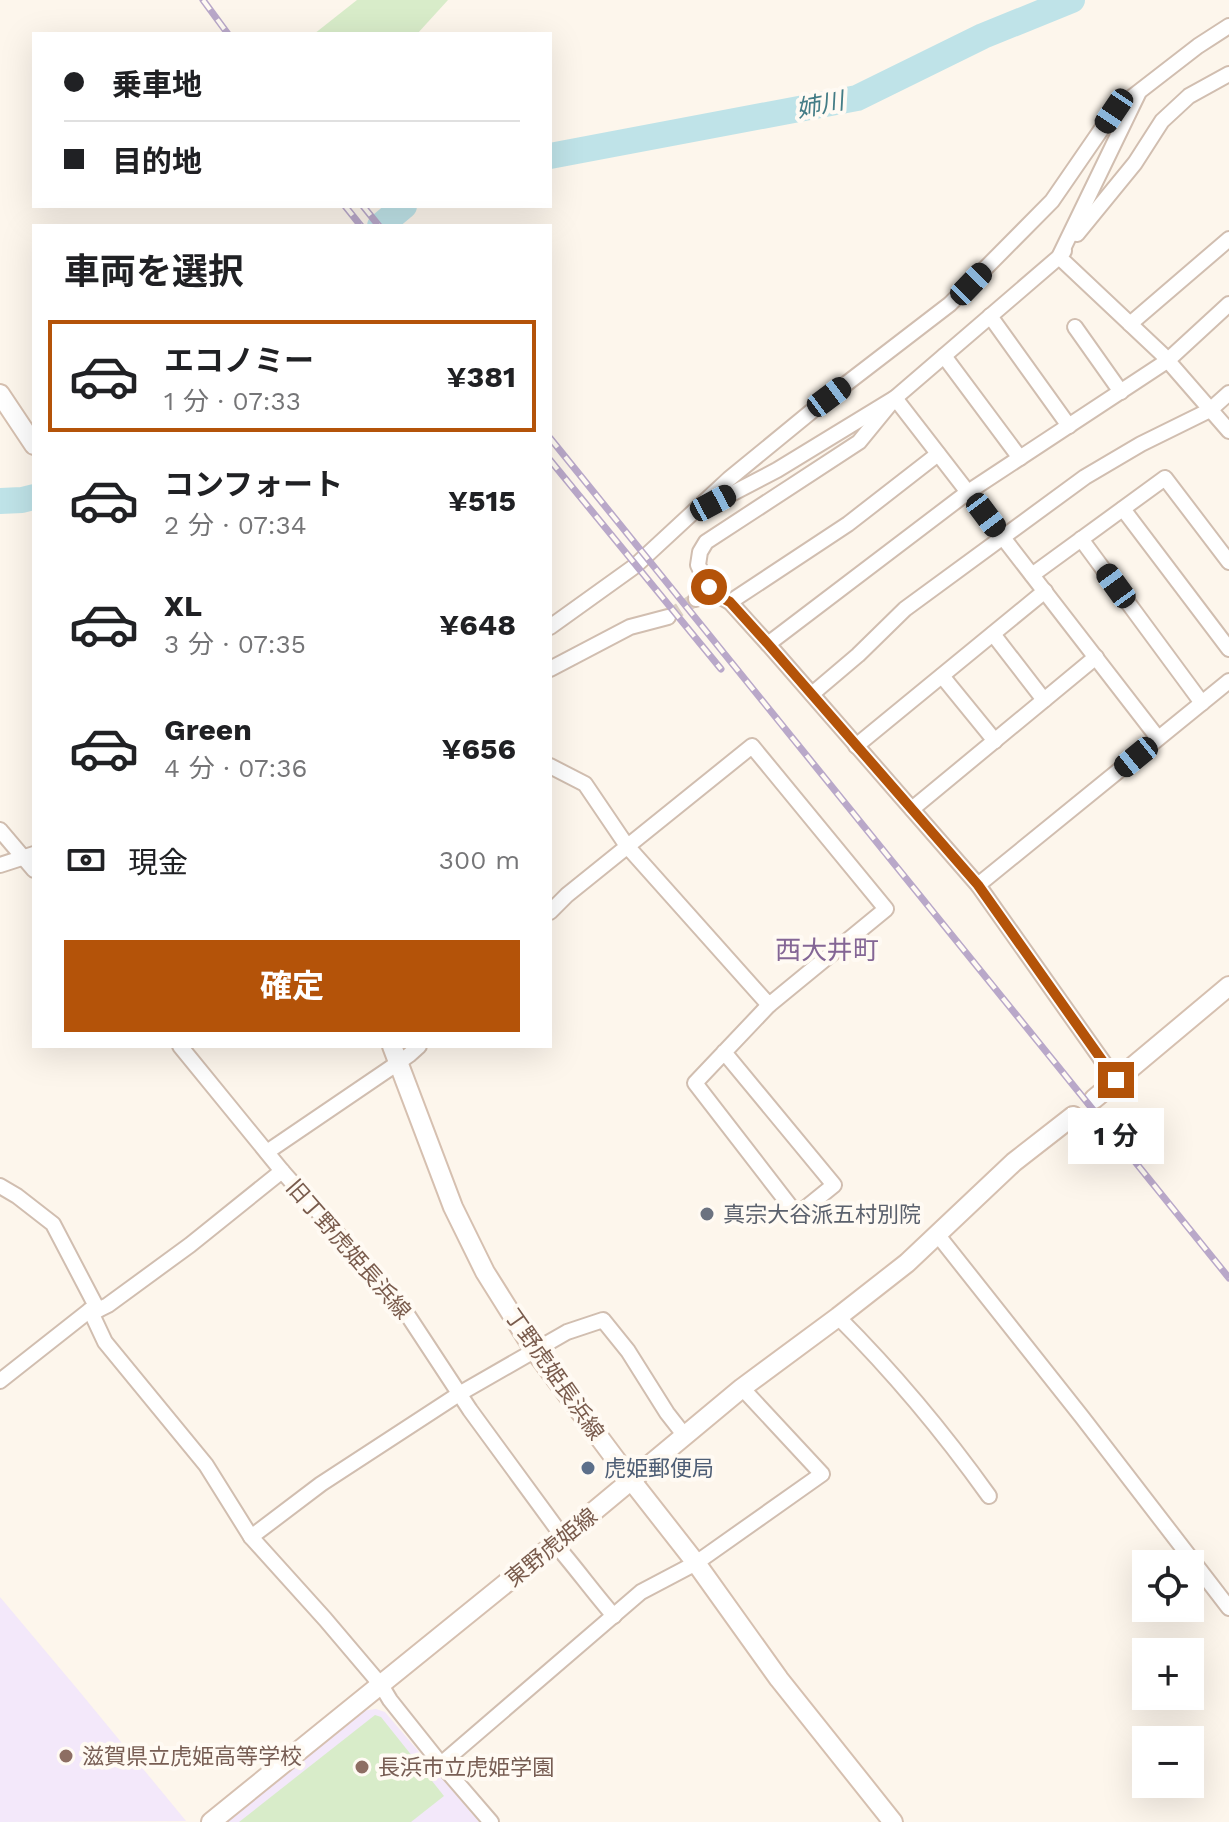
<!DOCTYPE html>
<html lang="ja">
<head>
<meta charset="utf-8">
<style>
	body { margin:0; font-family:"Work Sans","Noto Sans JP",sans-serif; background:#f6f6f6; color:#202124; height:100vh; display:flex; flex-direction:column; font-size:30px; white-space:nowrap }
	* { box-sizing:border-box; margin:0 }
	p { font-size:26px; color:#757577 }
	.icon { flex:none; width:44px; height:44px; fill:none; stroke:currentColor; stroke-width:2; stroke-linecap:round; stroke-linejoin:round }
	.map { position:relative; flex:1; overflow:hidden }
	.sheet { position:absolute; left:32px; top:224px; width:520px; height:824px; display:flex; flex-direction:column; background:#fff; border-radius:0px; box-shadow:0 8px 32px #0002 }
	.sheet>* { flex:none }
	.guide { position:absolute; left:32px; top:32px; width:520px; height:176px; border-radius:0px; box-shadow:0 8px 32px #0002; display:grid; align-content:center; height:176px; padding:0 32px; background:#fff }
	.controls { position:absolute; left:1132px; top:1550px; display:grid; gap:16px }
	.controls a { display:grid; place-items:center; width:72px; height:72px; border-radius:0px; background:#fff; box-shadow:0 8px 32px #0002; font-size:40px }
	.end { position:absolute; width:36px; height:36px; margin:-18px; border:10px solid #b45309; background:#fff; box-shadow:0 0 0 4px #fff }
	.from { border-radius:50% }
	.bubble { position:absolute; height:56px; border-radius:0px; background:#fff; box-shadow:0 8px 32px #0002; font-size:26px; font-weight:700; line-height:56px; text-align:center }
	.car { position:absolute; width:24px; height:48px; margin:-24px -12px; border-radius:10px; box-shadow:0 0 6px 2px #0007; background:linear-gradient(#222 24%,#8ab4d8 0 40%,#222 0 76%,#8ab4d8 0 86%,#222 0) }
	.guide b { display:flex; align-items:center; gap:28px; height:76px; font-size:30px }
	.guide b+b { border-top:2px solid #e0e0e0 }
	.guide i { width:20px; height:20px; background:#202124 }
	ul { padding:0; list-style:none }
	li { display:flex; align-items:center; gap:24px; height:112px; margin:0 16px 12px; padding:0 16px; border:4px solid transparent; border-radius:0px }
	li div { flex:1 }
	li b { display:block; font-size:30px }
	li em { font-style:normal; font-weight:700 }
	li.selected { border-color:#b45309 }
	li>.icon { width:72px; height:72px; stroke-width:1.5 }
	h2 { padding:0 32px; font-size:36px; line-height:96px }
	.pay { display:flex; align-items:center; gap:20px; height:88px; padding:0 32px; font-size:30px }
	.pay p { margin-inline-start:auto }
	.cta { display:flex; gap:16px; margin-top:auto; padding:16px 32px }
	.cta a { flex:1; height:92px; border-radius:0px; background:#b45309; color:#fff; font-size:32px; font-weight:700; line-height:92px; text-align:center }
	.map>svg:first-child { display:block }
	.education { fill:#f3e8fa }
	.green { fill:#d8ecc9 }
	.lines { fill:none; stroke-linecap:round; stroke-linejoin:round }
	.river { stroke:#bfe3e8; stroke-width:26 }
	.street-tunnel { stroke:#dcd0c4; stroke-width:14; stroke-dasharray:14 7; stroke-linecap:butt }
	.street-casing { stroke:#d1beb0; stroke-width:18 }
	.secondary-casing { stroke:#d6c0b0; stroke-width:22 }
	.street { stroke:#fff; stroke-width:14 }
	.secondary { stroke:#fff; stroke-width:18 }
	.rail-casing { stroke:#b9a8c9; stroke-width:7 }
	.rail { stroke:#fffaf3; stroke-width:4; stroke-dasharray:12; stroke-linecap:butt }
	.route { stroke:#b45309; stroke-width:10 }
	.worship-dot { fill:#6b7280; stroke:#fffaf3; stroke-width:3 }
	.service-dot { fill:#5c6f8a; stroke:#fffaf3; stroke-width:3 }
	.education-dot { fill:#8d6e63; stroke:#fffaf3; stroke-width:3 }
	.labels { text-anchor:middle; stroke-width:8; stroke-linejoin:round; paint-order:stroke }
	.worship-label { font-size:22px; fill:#5b616d; stroke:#fffaf3; text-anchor:start }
	.street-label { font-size:22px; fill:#7a5c4d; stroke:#fffaf3 }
	.service-label { font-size:22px; fill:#4e5e75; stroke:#fffaf3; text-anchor:start }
	.education-label { font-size:22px; fill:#785e54; stroke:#fffaf3; text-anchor:start }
	.water-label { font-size:24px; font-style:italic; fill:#437c86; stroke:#fffaf3 }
	.quarter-label { font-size:26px; fill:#846695; stroke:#fffaf3 }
</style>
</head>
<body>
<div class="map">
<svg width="1229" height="1822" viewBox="0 0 1229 1822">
	<rect width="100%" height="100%" fill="#fdf6ec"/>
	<g class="education">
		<path d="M 0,1597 L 79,1691 L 186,1821 L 0,1822 Z"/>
		<path d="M 376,1709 L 385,1712 L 479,1822 L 225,1822 L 361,1711 Z"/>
	</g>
	<g class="green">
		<path d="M 357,0 L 448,0 L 417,34 L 314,34 Z"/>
		<path d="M 375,1715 L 381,1717 L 444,1796 L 411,1822 L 239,1822 Z"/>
	</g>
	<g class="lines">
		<g class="river">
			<path d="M 550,156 L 857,98 L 983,36 L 1072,0"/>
			<path d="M 380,226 L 404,206"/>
			<path d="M 0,501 L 22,500 L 34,497"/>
		</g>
		<path class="street-tunnel" d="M 668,617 L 696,599"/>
		<g class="street-casing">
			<g id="street">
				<path d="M 1077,234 L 1135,163 L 1162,121 L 1189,96 L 1229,74"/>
				<path d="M 1064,251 L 1059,257 L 1162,354 L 1229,431"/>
				<path d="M 990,316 L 1069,426"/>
				<path d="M 1130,324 L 1229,239"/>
				<path d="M 1075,327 L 1121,392"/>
				<path d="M 944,356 L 1020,458"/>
				<path d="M 710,505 L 777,470 L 895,398 L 1059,257 L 1138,94"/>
				<path d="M 1123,509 L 1229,649"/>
				<path d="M 1081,539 L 1202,703"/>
				<path d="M 1032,575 L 1165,478 L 1229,562"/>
				<path d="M 696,599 L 709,587"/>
				<path d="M 730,602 L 848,524 L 938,454"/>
				<path d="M 550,627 L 635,566 L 729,479 L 829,397 L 950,304 L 1052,201 L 1114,111 L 1198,46 L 1229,26"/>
				<path d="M 993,634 L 1044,700"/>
				<path d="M 768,644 L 968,492 L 1167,361 L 1229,304"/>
				<path d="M 550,669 L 630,627 L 668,617"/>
				<path d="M 942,676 L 995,741"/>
				<path d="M 812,694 L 858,655 L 905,609 L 1085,477 L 1141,444 L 1210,410 L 1229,393"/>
				<path d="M 856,746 L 1045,591"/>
				<path d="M 550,766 L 585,784 L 627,846 L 769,1005 L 886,909 L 752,746 L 567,895 L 550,912"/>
				<path d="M 912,809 L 1096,657"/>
				<path d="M 0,830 L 34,870"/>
				<path d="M 0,865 L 34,854"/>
				<path d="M 978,885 L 1229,681"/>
				<path d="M 180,1046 L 282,1171 L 403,1308 L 470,1410 L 563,1537"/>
				<path d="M 724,1052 L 834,1185 L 797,1215 L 695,1083 L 769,1005"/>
				<path d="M 1116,1080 L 978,885 L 768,644 L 730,602 L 717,595 L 709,587 L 698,565 L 700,552 L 706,542 L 859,442 L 895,398 L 1158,738"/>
				<path d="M 267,1152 L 389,1069 L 409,1055 L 419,1046"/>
				<path d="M 0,1186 L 17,1196 L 53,1224 L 98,1310"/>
				<path d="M 937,1234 L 1082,1417 L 1229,1608"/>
				<path d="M 90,1310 L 105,1342 L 206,1465 L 251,1537 L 325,1619 L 381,1685 L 390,1700 L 441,1764 L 491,1822"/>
				<path d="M 838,1317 C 893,1372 944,1433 989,1496"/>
				<path d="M 0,1381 L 90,1310 L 98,1310 L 108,1305 L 190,1245 L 282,1171"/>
				<path d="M 251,1537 L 321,1484 L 459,1394 L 567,1332 L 603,1320 L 628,1351 L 667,1413 L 685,1436"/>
				<path d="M 555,1544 C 576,1568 593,1592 614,1616"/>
				<path d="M 441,1764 L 641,1592 L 696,1563 L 822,1474 L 742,1388"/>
			</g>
		</g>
		<g class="secondary-casing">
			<g id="secondary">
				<path d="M 0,394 L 34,445"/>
				<path d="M 392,1046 L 453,1207 L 485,1272 L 534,1350 L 631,1480 L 696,1563 L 779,1679 L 893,1822"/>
				<path d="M 1094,1099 L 1229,986"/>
				<path d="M 211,1822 L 563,1537 L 742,1388 L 838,1317 L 907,1263 L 1014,1162 L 1073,1116"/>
			</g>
		</g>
		<use href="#street" class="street"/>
		<use href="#secondary" class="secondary"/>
		<g class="rail-casing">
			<g id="rail">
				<path d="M 203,0 L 228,34"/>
				<path d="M 345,206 L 361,226"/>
				<path d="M 363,206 L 379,226"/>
				<path d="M 550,438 L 1229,1278"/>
				<path d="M 550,460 L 721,669"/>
			</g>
		</g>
		<use href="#rail" class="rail"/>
	</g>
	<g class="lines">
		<path class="route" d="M 709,587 L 717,595 L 730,602 L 768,644 L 978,885 L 1116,1080"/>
	</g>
	<circle class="worship-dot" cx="707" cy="1214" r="8"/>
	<circle class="service-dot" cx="588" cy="1468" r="8"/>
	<g class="education-dot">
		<circle cx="66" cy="1756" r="8"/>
		<circle cx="362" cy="1767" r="8"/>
	</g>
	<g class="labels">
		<g class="worship-label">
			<text x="723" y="1222">真宗大谷派五村別院</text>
		</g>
		<g class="street-label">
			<text transform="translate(349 1249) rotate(49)" y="8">旧丁野虎姫長浜線</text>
			<text transform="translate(555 1374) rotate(55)" y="8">丁野虎姫長浜線</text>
			<text transform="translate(551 1547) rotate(-39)" y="8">東野虎姫線</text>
		</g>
		<g class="service-label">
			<text x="604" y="1476">虎姫郵便局</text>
		</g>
		<g class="education-label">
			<text x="82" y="1764">滋賀県立虎姫高等学校</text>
			<text x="378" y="1775">長浜市立虎姫学園</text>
		</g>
		<g class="water-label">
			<text transform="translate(820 105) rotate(-11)" y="8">姉川</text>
		</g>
		<g class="quarter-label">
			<text x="827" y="959">西大井町</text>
		</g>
	</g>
</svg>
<div class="controls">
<a><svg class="icon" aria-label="locate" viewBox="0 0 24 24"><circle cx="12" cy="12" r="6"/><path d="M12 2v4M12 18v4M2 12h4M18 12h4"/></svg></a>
<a>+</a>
<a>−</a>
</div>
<i class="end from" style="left:709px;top:587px"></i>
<i class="end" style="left:1116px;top:1080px"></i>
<div class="bubble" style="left:1068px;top:1108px;width:96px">1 分</div>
<i class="car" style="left:1114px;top:111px;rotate:214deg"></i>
<i class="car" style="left:971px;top:284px;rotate:44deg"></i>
<i class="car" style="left:829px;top:397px;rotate:53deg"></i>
<i class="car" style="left:713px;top:503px;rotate:62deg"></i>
<i class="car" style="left:986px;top:515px;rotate:143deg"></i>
<i class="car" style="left:1116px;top:586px;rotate:324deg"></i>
<i class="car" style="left:1136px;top:757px;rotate:231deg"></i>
<div class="guide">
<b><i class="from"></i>乗車地</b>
<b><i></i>目的地</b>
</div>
<section class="sheet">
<h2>車両を選択</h2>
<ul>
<li class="selected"><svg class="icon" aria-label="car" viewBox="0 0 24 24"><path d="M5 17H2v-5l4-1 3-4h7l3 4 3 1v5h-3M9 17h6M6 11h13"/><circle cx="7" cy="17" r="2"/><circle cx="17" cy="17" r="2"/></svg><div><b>エコノミー</b><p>1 分 · 07:33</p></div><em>¥381</em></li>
<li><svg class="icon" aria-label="car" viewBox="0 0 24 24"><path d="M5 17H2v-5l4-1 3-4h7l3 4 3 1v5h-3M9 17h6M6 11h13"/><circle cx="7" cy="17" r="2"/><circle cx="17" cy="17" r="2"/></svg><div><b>コンフォート</b><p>2 分 · 07:34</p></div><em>¥515</em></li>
<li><svg class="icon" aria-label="car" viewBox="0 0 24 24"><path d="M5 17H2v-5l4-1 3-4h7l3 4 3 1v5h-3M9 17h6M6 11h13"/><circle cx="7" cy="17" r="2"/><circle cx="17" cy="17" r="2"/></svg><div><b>XL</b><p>3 分 · 07:35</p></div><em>¥648</em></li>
<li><svg class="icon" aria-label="car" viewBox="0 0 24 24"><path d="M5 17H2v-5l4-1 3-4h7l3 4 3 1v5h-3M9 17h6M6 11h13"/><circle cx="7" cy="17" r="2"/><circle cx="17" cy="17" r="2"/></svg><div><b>Green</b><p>4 分 · 07:36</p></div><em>¥656</em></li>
</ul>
<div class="pay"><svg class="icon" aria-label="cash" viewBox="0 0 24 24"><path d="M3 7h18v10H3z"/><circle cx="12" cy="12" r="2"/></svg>現金<p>300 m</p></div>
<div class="cta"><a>確定</a></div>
</section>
</div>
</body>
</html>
